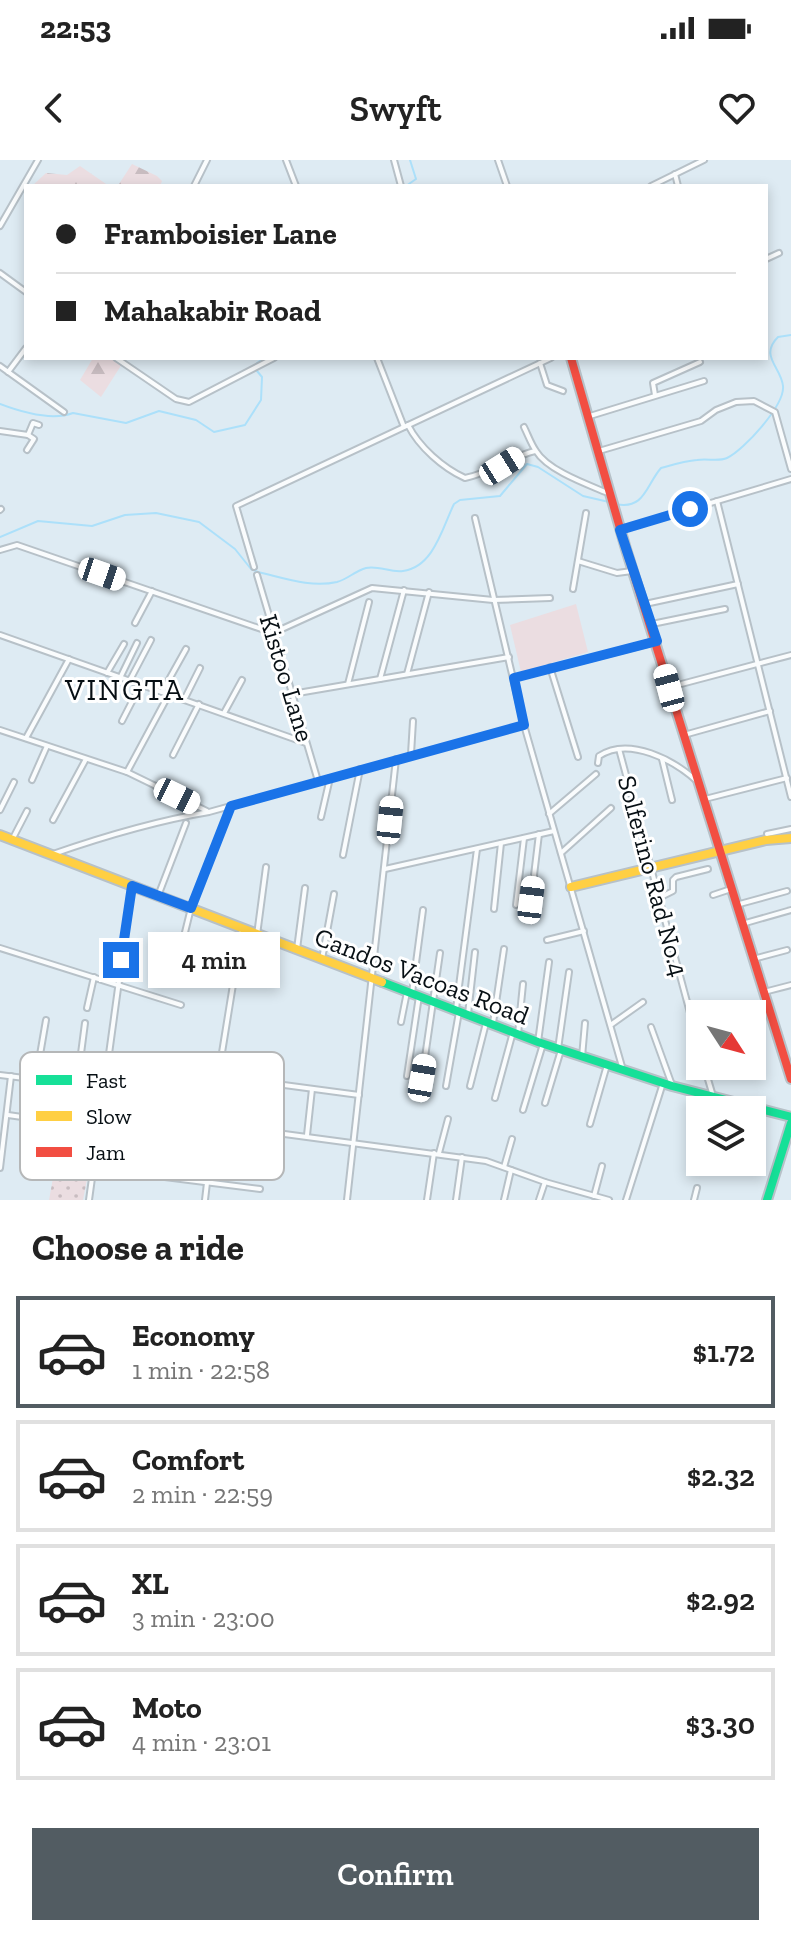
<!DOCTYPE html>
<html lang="en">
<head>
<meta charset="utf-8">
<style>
	body { margin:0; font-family:"Zilla Slab",serif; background:#f2f2f2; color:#222; height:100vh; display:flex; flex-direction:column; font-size:30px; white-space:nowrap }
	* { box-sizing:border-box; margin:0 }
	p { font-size:26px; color:#767676 }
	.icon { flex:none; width:44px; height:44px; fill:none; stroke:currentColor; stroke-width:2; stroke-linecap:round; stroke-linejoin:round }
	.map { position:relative; height:1040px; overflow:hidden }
	.side { display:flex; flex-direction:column; background:#fff; flex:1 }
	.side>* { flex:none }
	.hud { position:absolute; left:24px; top:24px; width:744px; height:176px; border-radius:0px; box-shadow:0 4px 12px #0003; display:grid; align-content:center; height:176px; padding:0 32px; background:#fff }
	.needle { width:52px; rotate:126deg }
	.fabs { position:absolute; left:686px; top:840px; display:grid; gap:16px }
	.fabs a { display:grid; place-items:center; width:80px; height:80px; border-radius:0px; background:#fff; box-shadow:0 4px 12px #0003; font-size:40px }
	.end { position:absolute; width:36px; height:36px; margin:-18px; border:10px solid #1a73e8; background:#fff; box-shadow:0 0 0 4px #fff }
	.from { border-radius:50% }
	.bubble { position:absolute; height:56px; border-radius:0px; background:#fff; box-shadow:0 4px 12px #0003; font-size:26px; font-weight:600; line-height:56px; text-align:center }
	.car { position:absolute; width:24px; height:48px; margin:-24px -12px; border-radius:10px; box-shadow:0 0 6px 2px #0007; background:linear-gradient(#fff 24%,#345 0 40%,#fff 0 76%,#345 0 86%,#fff 0) }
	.hud b { display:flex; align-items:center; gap:28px; height:76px; font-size:30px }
	.hud b+b { border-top:2px solid #e0e0e0 }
	.hud i { width:20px; height:20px; background:#222 }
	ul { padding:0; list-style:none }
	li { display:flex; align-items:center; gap:24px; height:112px; margin:0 16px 12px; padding:0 16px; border:4px solid #e0e0e0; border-radius:0px }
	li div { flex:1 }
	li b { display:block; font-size:30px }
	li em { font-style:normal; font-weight:600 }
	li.current { border-color:#525c62 }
	li>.icon { width:72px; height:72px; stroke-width:1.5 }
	h2 { padding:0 32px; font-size:36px; line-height:96px }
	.primary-button { display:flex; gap:16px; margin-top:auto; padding:16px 32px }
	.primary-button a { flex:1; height:92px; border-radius:0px; background:#525c62; color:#fff; font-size:32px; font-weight:600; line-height:92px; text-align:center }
	.status { display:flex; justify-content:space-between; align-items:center; height:56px; padding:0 40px; background:#fff; direction:ltr }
	.status svg { height:22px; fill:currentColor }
	header { display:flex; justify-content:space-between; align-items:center; height:104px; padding:0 32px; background:#fff; font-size:36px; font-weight:600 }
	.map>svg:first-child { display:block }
	.forest { fill:url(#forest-firs) }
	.park { fill:url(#park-dots) }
	.pitch { fill:#ebdde1 }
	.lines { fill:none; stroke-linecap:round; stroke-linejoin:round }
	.stream { stroke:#ace0fa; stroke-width:2 }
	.street-casing { stroke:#b7c1c8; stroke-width:8 }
	.fast-casing { stroke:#b7c1c8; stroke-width:12 }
	.slow-casing { stroke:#b7c1c8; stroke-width:12 }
	.jam-casing { stroke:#b7c1c8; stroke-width:12 }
	.street { stroke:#fafcfd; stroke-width:4 }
	.fast { stroke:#16e098; stroke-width:8 }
	.slow { stroke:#ffcf43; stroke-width:8 }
	.jam { stroke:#f24e42; stroke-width:8 }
	.route { stroke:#1a73e8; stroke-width:10 }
	.labels { text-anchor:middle; stroke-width:6; stroke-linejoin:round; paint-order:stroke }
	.street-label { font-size:26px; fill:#070f14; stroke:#fff }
	.quarter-label { font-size:30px; letter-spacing:2px; fill:#070f14; stroke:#fff }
	.key { fill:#fff; stroke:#b5b7b8; stroke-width:2 }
	.key-label { font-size:22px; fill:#070f14 }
</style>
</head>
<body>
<div class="status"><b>22:53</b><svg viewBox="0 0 49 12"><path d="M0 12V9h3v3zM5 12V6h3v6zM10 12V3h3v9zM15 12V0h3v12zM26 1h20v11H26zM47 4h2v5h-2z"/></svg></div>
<header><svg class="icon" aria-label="back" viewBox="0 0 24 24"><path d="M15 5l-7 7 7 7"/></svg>Swyft<svg class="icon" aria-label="heart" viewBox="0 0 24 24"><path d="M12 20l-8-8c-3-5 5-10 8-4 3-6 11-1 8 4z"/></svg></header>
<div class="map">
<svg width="791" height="1040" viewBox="0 0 791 1040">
	<defs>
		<pattern id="forest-firs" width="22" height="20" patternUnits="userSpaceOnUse" patternTransform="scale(2)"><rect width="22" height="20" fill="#ebdde1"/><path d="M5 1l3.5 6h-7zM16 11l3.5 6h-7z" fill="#c8bcc0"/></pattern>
		<pattern id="park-dots" width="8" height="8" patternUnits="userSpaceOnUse" patternTransform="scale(2)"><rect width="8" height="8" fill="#ebdde1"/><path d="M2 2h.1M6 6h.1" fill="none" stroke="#c8bcc0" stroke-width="1.8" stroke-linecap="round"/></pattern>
	</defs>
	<rect width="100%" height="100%" fill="#deebf3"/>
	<g class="forest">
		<path d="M 132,4 L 157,16 L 162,21 L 160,26 L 121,26 L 119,24 Z"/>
		<path d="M 80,6 L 109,26 L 32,26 L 46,13 L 67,15 Z"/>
		<path d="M 93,198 L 113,198 L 122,204 L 101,237 L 80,220 Z"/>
	</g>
	<path class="park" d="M 55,1007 L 89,1009 L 83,1040 L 49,1040 Z"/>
	<path class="pitch" d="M 576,444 L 588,492 L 521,512 L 510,465 Z"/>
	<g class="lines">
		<g class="stream">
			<path d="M 406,26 L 416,19 L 410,0"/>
			<path d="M 0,244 C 21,252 52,261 73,253 L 126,263 L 159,251 L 196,260 L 214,272 L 245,265 L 261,240 L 262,217 L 257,211 L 257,203 L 264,198"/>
			<path d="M 616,344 C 645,350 646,325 661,308 C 672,305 685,301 697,300 C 707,298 718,302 727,298 C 744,290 785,245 783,226 C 781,207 759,196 778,177 L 791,175"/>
			<path d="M 0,377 L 38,361 L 92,366 L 125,355 L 156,353 L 199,362 L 235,389 L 251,409 L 258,412 C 284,418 311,428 337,422 C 348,419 355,411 366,408 C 378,405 391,413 403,411 C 434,407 443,366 454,344 L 460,340 L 500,336 L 527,304 L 538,307 L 583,336 L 609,342"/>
		</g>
		<g class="street-casing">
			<g id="street">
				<path d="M 286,0 L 296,26"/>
				<path d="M 394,0 L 401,26"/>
				<path d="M 498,0 L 507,26"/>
				<path d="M 675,14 L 678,26"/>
				<path d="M 194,26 L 207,0"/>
				<path d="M 651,26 L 704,0"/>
				<path d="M 0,66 L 38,0"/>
				<path d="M 766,99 L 779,93"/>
				<path d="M 0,113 L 26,132"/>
				<path d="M 116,198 L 176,239 L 189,242 L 274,198"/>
				<path d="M 377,198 L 404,267"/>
				<path d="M 540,203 L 547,225 L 563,231"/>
				<path d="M 0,206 L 64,252"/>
				<path d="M 8,212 L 26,188"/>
				<path d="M 655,235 L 653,223 L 700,202"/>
				<path d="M 590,256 L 704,221"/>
				<path d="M 408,265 C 419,287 443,308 465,318 C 491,313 510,297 535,291"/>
				<path d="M 524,267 C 528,275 531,284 536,291 C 548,311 589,325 610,334"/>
				<path d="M 0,271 L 28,275 L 33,263 L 39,265"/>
				<path d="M 27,290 L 34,279 L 28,275"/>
				<path d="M 599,291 L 701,261 L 716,250 L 736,242 L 754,241 L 775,252 L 791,309"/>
				<path d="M 717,341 L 791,637"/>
				<path d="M 0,350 L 1,349"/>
				<path d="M 475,358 L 524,565 L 623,910"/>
				<path d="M 620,370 L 791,319"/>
				<path d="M 0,390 L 17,385 L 273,473"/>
				<path d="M 578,401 L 617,413 L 632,411"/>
				<path d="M 254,407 L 236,346 L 551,198"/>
				<path d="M 257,415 L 318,621"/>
				<path d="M 573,429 L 586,353"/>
				<path d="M 645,444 L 738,424"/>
				<path d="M 135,463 L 152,431"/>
				<path d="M 652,464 L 725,449"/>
				<path d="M 273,473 L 372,428 L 493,440 L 550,438"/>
				<path d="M 0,475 L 306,583"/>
				<path d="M 550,507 L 578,597"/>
				<path d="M 107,513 L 124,484"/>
				<path d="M 407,514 L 429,432"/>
				<path d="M 121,516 L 137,483"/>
				<path d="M 514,518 L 655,482"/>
				<path d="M 380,519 L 404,430"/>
				<path d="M 130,520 L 151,480"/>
				<path d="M 348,524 L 369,442"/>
				<path d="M 670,527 L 791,495"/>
				<path d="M 162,532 L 186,489"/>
				<path d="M 292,534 L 509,497"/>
				<path d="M 185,538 L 200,508"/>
				<path d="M 224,553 L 242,520"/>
				<path d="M 122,561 L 141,524"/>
				<path d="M 0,570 L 127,612 L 207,651"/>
				<path d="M 684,575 L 770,551"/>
				<path d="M 26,578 L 69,499"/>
				<path d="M 619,589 L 700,890"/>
				<path d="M 411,594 L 413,561"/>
				<path d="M 173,595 L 199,544"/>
				<path d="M 662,599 L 672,640"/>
				<path d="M 598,603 L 599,596 C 629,576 674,600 698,622"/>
				<path d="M 127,612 L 169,534"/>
				<path d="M 32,620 L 47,586"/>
				<path d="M 705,639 L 787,618"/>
				<path d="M 0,650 L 14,622"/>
				<path d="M 549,654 L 596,614"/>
				<path d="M 321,657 L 330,618"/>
				<path d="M 53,660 L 86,599"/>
				<path d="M 767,674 L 791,669"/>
				<path d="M 12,680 L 27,651"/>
				<path d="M 561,693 L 611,648"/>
				<path d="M 53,694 C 105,676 155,661 209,652 L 524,565"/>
				<path d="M 343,695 L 360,609"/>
				<path d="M 385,709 L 554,671"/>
				<path d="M 713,735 L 731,729"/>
				<path d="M 158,736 L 186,663"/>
				<path d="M 659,738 L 673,731 L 673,720 L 676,717 L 708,709"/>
				<path d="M 531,740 L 539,674"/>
				<path d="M 516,745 L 524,678"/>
				<path d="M 736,745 L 787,731"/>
				<path d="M 494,749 L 501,683"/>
				<path d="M 742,764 L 791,750"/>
				<path d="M 242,769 L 220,905 L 222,915 L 231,918 L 359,935"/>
				<path d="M 257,775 L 266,707"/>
				<path d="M 547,780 L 584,771"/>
				<path d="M 0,788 L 181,845"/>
				<path d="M 297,789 L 305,728"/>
				<path d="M 322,799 L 334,734"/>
				<path d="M 753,799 L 787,790"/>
				<path d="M 176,809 L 191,748 L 231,646"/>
				<path d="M 764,832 L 791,825"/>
				<path d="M 412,833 L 423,750"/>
				<path d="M 87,848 L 94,817"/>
				<path d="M 456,849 L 477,689"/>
				<path d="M 468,854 L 475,792"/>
				<path d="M 401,862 L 407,832"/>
				<path d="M 493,863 L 504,789"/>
				<path d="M 612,864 L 643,842"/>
				<path d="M 651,867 L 672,925"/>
				<path d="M 518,874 L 523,824"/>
				<path d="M 538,882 L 549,802"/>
				<path d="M 558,889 L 569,812"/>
				<path d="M 582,897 L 585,863"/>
				<path d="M 704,906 L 713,936"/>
				<path d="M 0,915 L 104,928"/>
				<path d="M 407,916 L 419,836"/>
				<path d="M 36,918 L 46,860"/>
				<path d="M 422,918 L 440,793"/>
				<path d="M 264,923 L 258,964 L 262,971 L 486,1001 L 545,1022 L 609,1040"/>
				<path d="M 77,924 L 85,863"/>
				<path d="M 446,926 L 459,852"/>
				<path d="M 470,926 L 486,863"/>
				<path d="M 495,938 L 513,872"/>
				<path d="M 545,943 L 561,890"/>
				<path d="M 523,950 L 543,884"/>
				<path d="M 707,950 L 711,936"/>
				<path d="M 8,955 L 148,975"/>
				<path d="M 201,957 L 170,948 L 175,914 L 184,909 L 216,914"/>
				<path d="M 590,964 L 607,905"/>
				<path d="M 752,971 L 759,948"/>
				<path d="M 307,975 L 312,929"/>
				<path d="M 439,993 L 448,959"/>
				<path d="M 694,998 L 700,976"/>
				<path d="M 504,1007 L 512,979"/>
				<path d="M 0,1008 L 11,916"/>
				<path d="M 93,1008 L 260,1029"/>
				<path d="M 594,1036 L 602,1006"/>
				<path d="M 89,1040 L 132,726"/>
				<path d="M 205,1040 L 210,997 L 201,957 L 208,930 L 220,909"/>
				<path d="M 347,1040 L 396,599"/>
				<path d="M 427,1040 L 434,993"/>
				<path d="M 456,1040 L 462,997"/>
				<path d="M 504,1040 L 511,1010"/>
				<path d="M 539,1040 L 545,1022"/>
				<path d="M 626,1040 L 663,923"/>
				<path d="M 694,1040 L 697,1028"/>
			</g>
		</g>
		<g class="fast-casing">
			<g id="fast">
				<path d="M 382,822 L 538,882 L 672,926 L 791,957"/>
				<path d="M 767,1040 L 791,963"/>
			</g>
		</g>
		<g class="slow-casing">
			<g id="slow">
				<path d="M 0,675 L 382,822"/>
				<path d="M 571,727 L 766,680 L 791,678"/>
			</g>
		</g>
		<g class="jam-casing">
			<path id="jam" d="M 571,198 L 626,389 L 791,919"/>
		</g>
		<use href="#street" class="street"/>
		<use href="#fast" class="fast"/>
		<use href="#slow" class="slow"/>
		<use href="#jam" class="jam"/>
	</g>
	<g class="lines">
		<path class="route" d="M 121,800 L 132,726 L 191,748 L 231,646 L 524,565 L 514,518 L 657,481 L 620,370 L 690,349"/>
	</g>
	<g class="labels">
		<g class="street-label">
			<text transform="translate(287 518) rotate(73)" y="9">Kistoo Lane</text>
			<text transform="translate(653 716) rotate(75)" y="9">Solferino Rad No.4</text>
			<text transform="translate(422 816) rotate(21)" y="9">Candos Vacoas Road</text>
		</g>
		<g class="quarter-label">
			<text x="125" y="540">VINGTA</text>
		</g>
	</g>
	<rect x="20" y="892" width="264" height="128" rx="12" class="key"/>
	<rect x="36" y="915" width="36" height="10" fill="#16e098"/>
	<rect x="36" y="951" width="36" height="10" fill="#ffcf43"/>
	<rect x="36" y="987" width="36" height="10" fill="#f24e42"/>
	<g class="key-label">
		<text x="86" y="928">Fast</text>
		<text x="86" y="964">Slow</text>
		<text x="86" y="1000">Jam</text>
	</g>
</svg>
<div class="fabs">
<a><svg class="needle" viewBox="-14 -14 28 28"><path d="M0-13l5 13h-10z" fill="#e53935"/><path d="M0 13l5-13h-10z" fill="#767676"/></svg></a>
<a><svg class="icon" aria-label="layers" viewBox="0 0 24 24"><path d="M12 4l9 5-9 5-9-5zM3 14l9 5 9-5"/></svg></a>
</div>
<i class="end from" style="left:690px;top:349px"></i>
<i class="end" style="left:121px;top:800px"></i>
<div class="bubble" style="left:148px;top:772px;width:132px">4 min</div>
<i class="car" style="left:502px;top:306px;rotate:58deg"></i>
<i class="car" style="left:102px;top:414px;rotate:109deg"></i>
<i class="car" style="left:669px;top:528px;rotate:345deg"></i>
<i class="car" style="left:177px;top:636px;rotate:116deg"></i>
<i class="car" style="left:390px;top:660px;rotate:6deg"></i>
<i class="car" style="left:531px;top:740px;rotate:7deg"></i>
<i class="car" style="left:422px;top:918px;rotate:10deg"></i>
<div class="hud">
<b><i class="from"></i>Framboisier Lane</b>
<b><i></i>Mahakabir Road</b>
</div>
</div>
<section class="side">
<h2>Choose a ride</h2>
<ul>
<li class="current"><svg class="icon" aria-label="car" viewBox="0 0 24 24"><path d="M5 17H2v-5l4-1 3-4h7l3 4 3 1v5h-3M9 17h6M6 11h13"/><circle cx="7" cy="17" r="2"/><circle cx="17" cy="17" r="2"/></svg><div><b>Economy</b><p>1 min · 22:58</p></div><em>$1.72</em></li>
<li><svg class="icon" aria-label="car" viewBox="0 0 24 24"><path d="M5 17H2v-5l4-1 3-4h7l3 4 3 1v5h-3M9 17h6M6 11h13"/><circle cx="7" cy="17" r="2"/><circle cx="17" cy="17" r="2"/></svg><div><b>Comfort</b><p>2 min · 22:59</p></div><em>$2.32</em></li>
<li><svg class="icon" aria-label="car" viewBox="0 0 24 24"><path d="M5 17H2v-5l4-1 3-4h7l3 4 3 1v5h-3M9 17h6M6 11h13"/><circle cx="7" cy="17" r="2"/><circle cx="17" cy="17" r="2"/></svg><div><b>XL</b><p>3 min · 23:00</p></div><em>$2.92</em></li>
<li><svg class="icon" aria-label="car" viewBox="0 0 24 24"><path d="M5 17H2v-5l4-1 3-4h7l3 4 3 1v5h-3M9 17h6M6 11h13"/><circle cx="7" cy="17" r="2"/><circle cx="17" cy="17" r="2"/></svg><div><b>Moto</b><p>4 min · 23:01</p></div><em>$3.30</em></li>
</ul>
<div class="primary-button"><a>Confirm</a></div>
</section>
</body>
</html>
